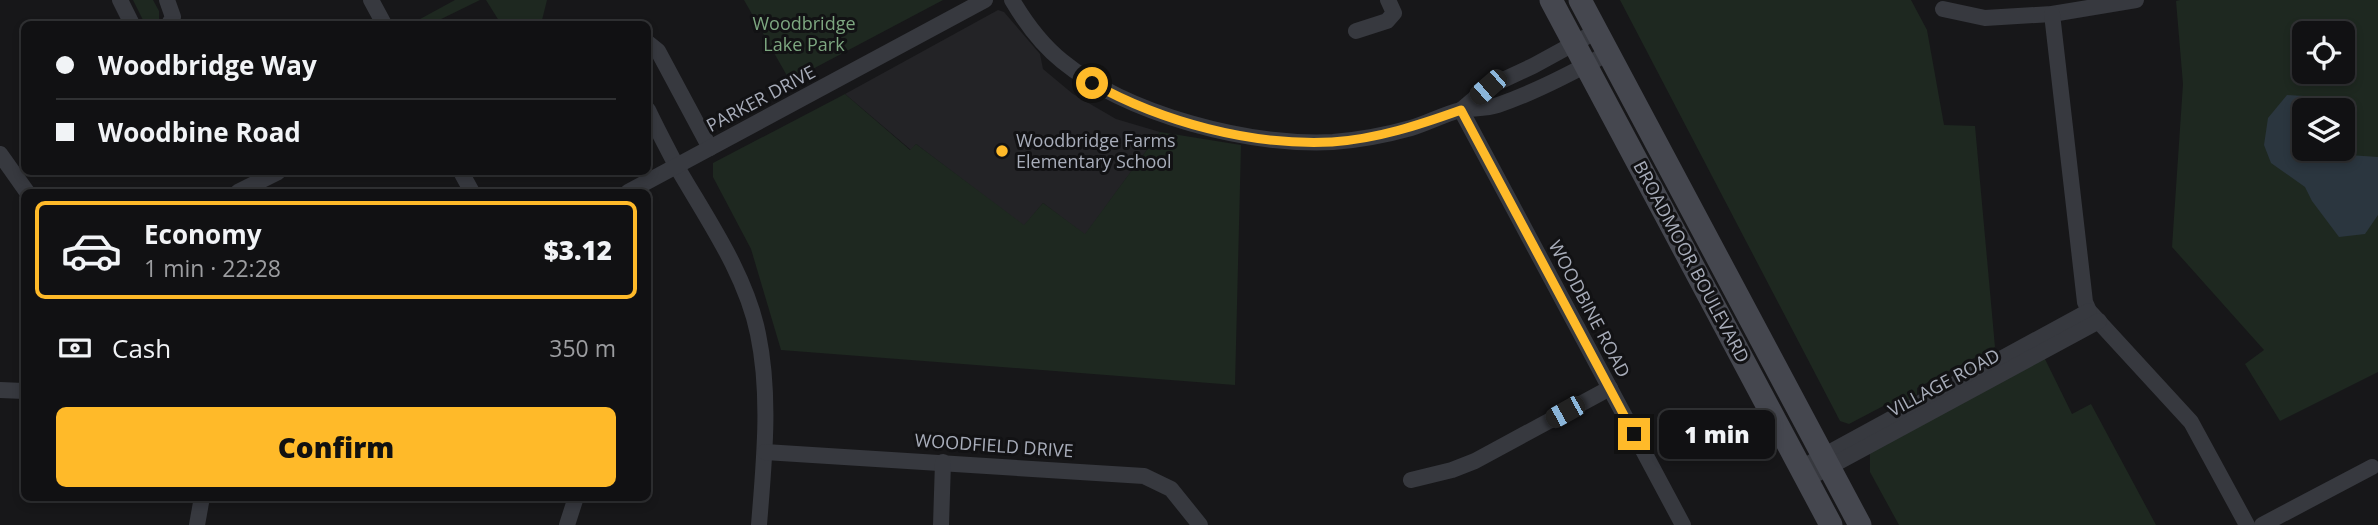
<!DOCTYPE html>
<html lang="en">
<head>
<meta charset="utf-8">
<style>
	body { margin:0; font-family:"Open Sans",sans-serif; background:#1a1a1c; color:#f1f3f6; height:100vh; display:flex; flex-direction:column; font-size:26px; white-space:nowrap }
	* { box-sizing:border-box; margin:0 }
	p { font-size:23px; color:#9c9da0 }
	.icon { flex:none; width:38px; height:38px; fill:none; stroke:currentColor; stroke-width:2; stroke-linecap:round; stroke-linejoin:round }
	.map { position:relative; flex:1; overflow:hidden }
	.sheet { position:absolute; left:21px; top:189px; width:630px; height:312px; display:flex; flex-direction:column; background:#111113; border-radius:10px; box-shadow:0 4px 10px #0003,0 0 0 2px #303133 }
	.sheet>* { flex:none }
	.hud { position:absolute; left:21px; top:21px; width:630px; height:154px; border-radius:10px; box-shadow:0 4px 10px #0003,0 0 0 2px #303133; display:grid; align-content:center; height:154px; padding:0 35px; background:#111113 }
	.tools { position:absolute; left:2292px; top:21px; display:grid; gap:14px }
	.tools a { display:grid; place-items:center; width:63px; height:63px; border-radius:10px; background:#111113; box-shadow:0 4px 10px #0003,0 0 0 2px #303133; font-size:35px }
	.end { position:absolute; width:32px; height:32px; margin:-16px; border:9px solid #ffba29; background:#111; box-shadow:0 0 0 4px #111 }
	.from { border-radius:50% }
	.bubble { position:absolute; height:49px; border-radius:10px; background:#111113; box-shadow:0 4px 10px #0003,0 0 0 2px #303133; font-size:23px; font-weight:800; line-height:49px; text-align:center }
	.car { position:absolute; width:21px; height:42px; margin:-21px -10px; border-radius:9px; box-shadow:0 0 5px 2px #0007; background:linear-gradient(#222 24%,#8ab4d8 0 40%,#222 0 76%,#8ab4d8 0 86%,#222 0) }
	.hud b { display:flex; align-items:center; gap:24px; height:66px; font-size:26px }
	.hud b+b { border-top:2px solid #303133 }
	.hud i { width:18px; height:18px; background:#f1f3f6 }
	ul { padding:12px 0 0; list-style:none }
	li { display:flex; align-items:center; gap:21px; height:98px; margin:0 14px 10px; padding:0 21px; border:4px solid transparent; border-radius:10px }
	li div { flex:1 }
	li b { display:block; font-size:26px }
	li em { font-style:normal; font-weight:800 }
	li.selected { border-color:#ffba29 }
	li>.icon { width:63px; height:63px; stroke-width:1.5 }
	.pay { display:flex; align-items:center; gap:18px; height:77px; padding:0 35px; font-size:26px }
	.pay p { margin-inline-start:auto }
	.primary-button { display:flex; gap:14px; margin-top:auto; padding:14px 35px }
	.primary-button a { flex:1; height:80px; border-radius:10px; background:#ffba29; color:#111; font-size:28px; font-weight:800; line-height:80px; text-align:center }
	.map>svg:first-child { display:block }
	.built { fill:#232326 }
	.green { fill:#1e2820; fill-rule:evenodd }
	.water { fill:#2b363f }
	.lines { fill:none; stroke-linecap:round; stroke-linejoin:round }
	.minor { stroke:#37393f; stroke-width:16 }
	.secondary { stroke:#45474f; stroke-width:23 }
	.route { stroke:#ffba29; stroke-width:9 }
	.poi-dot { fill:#ffba29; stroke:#121214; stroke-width:2.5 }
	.labels { text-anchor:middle; stroke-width:6; stroke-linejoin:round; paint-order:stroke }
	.park-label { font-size:18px; fill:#7da780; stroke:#121214 }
	.street-label { font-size:18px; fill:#a8adba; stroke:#121214 }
	.poi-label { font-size:18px; fill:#a8adba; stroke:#121214; text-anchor:start }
</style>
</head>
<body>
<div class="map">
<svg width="2378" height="525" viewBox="0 0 2378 525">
	<rect width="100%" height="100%" fill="#171719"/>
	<path class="built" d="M 998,10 L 1004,12 L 1040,54 L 1043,69 L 1073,94 L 1116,119 L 1160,132 L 1085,235 L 1043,203 L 1024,226 L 916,144 L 911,150 L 845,94 Z"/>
	<g class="green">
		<path d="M 133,0 L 153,0 L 159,11 L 159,19 L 149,24 L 143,20 Z"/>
		<path d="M 455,0 L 480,0 L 431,24 L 411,24 Z"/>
		<path d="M 486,0 L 547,0 L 541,24 L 501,24 Z"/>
		<path d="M 744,0 L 943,0 L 790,81 Z"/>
		<path d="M 1620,0 L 1911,0 L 1927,30 L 1944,125 L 1975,126 L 1995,347 L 1917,388 L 1917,395 L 1898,406 L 1889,403 L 1849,424 L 1840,421 Z"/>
		<path d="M 2180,0 L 2378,0 L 2378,372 L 2280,421 L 2245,364 L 2264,350 L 2172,247 L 2183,84 L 2176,1 ZM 2305,33 L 2343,33 L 2343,72 L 2305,72 ZM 2305,110 L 2343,110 L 2343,149 L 2305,149 Z"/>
		<path d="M 845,94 L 910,150 L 916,144 L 1024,225 L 1043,203 L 1085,234 L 1160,132 L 1241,145 L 1235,385 L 781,350 L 751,249 L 713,177 L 713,163 Z"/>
		<path d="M 2043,355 L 2072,414 L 2091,404 L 2156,525 L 1899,525 L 1870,472 L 1870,450 Z"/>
	</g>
	<path class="water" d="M 2287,95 L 2304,96 L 2312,110 L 2305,110 L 2305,149 L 2338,149 L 2349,155 L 2378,157 L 2378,215 L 2365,234 L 2339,237 L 2312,201 L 2305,187 L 2271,163 L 2264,145 L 2268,118 Z"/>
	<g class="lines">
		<g class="minor">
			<path d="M 120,0 L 132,24"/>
			<path d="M 167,0 L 173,17 L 169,24"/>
			<path d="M 371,0 L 384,24"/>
			<path d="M 1012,0 C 1025,22 1042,45 1062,61 C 1128,115 1248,146 1333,142 C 1358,140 1386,135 1411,128 C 1428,123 1444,114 1461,110 C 1473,108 1486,109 1498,105 C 1536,92 1574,72 1608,53"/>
			<path d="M 1943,9 L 1985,18 L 2052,14 L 2136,0"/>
			<path d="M 2052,14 L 2085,302 L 2089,311 L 2191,422 L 2247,525"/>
			<path d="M 1356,31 L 1387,21 L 1394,13 L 1388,0"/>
			<path d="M 648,43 L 658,51 L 710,148"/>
			<path d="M 648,110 C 657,129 667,148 677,167 C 707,219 746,274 758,334 C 771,396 764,462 759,525"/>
			<path d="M 1461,110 L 1683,525"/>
			<path d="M 1461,110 L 1488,87 L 1533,66 L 1597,31"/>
			<path d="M 0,154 L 27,192"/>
			<path d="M 461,172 L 472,192"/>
			<path d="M 238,192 L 278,172"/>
			<path d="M 628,192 L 985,0"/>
			<path d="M 0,390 L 24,391"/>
			<path d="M 765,452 L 1144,476 L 1171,489 L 1200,525"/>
			<path d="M 1801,468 L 2089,311"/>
			<path d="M 1807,479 L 2099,321"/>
			<path d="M 1411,480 L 1452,470 L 1475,461 L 1610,388"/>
			<path d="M 197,525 L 202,497"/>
			<path d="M 567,525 L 576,497"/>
			<path d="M 941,525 L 943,462"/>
			<path d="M 2262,525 L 2372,467"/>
		</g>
		<g class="secondary">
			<path d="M 1551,0 L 1831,525"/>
			<path d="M 1580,0 L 1860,525"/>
		</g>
	</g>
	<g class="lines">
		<path class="route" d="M 1092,83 C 1162,122 1251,146 1332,142 C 1377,139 1419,125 1461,110 L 1634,434"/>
	</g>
	<circle class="poi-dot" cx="1002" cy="151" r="7"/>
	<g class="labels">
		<g class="park-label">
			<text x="804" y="30">Woodbridge<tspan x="804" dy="21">Lake Park</tspan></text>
		</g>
		<g class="street-label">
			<text transform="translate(761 99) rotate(-28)" y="6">PARKER DRIVE</text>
			<text transform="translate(1691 262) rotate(62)" y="6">BROADMOOR BOULEVARD</text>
			<text transform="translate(1589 309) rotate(62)" y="6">WOODBINE ROAD</text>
			<text transform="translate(1944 383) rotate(-28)" y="6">VILLAGE ROAD</text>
			<text transform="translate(994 446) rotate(4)" y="6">WOODFIELD DRIVE</text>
		</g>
		<g class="poi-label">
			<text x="1016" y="147">Woodbridge Farms<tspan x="1016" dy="21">Elementary School</tspan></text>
		</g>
	</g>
</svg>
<div class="tools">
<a><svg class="icon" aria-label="locate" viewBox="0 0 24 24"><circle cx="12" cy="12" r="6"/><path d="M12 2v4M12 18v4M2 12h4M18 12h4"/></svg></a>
<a><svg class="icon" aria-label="layers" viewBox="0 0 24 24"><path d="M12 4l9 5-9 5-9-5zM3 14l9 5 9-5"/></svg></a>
</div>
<i class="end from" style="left:1092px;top:83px"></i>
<i class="end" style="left:1634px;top:434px"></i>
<div class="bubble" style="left:1659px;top:410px;width:116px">1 min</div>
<i class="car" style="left:1488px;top:87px;rotate:229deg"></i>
<i class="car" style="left:1565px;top:412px;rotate:241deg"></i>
<div class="hud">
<b><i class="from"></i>Woodbridge Way</b>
<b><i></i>Woodbine Road</b>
</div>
<section class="sheet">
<ul>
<li class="selected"><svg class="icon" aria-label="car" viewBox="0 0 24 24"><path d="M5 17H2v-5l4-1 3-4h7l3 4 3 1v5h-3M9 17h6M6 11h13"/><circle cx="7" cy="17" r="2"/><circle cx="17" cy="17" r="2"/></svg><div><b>Economy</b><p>1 min · 22:28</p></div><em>$3.12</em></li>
</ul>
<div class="pay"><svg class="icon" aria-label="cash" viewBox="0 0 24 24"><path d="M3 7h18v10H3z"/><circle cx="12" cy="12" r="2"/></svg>Cash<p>350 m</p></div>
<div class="primary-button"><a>Confirm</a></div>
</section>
</div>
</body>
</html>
